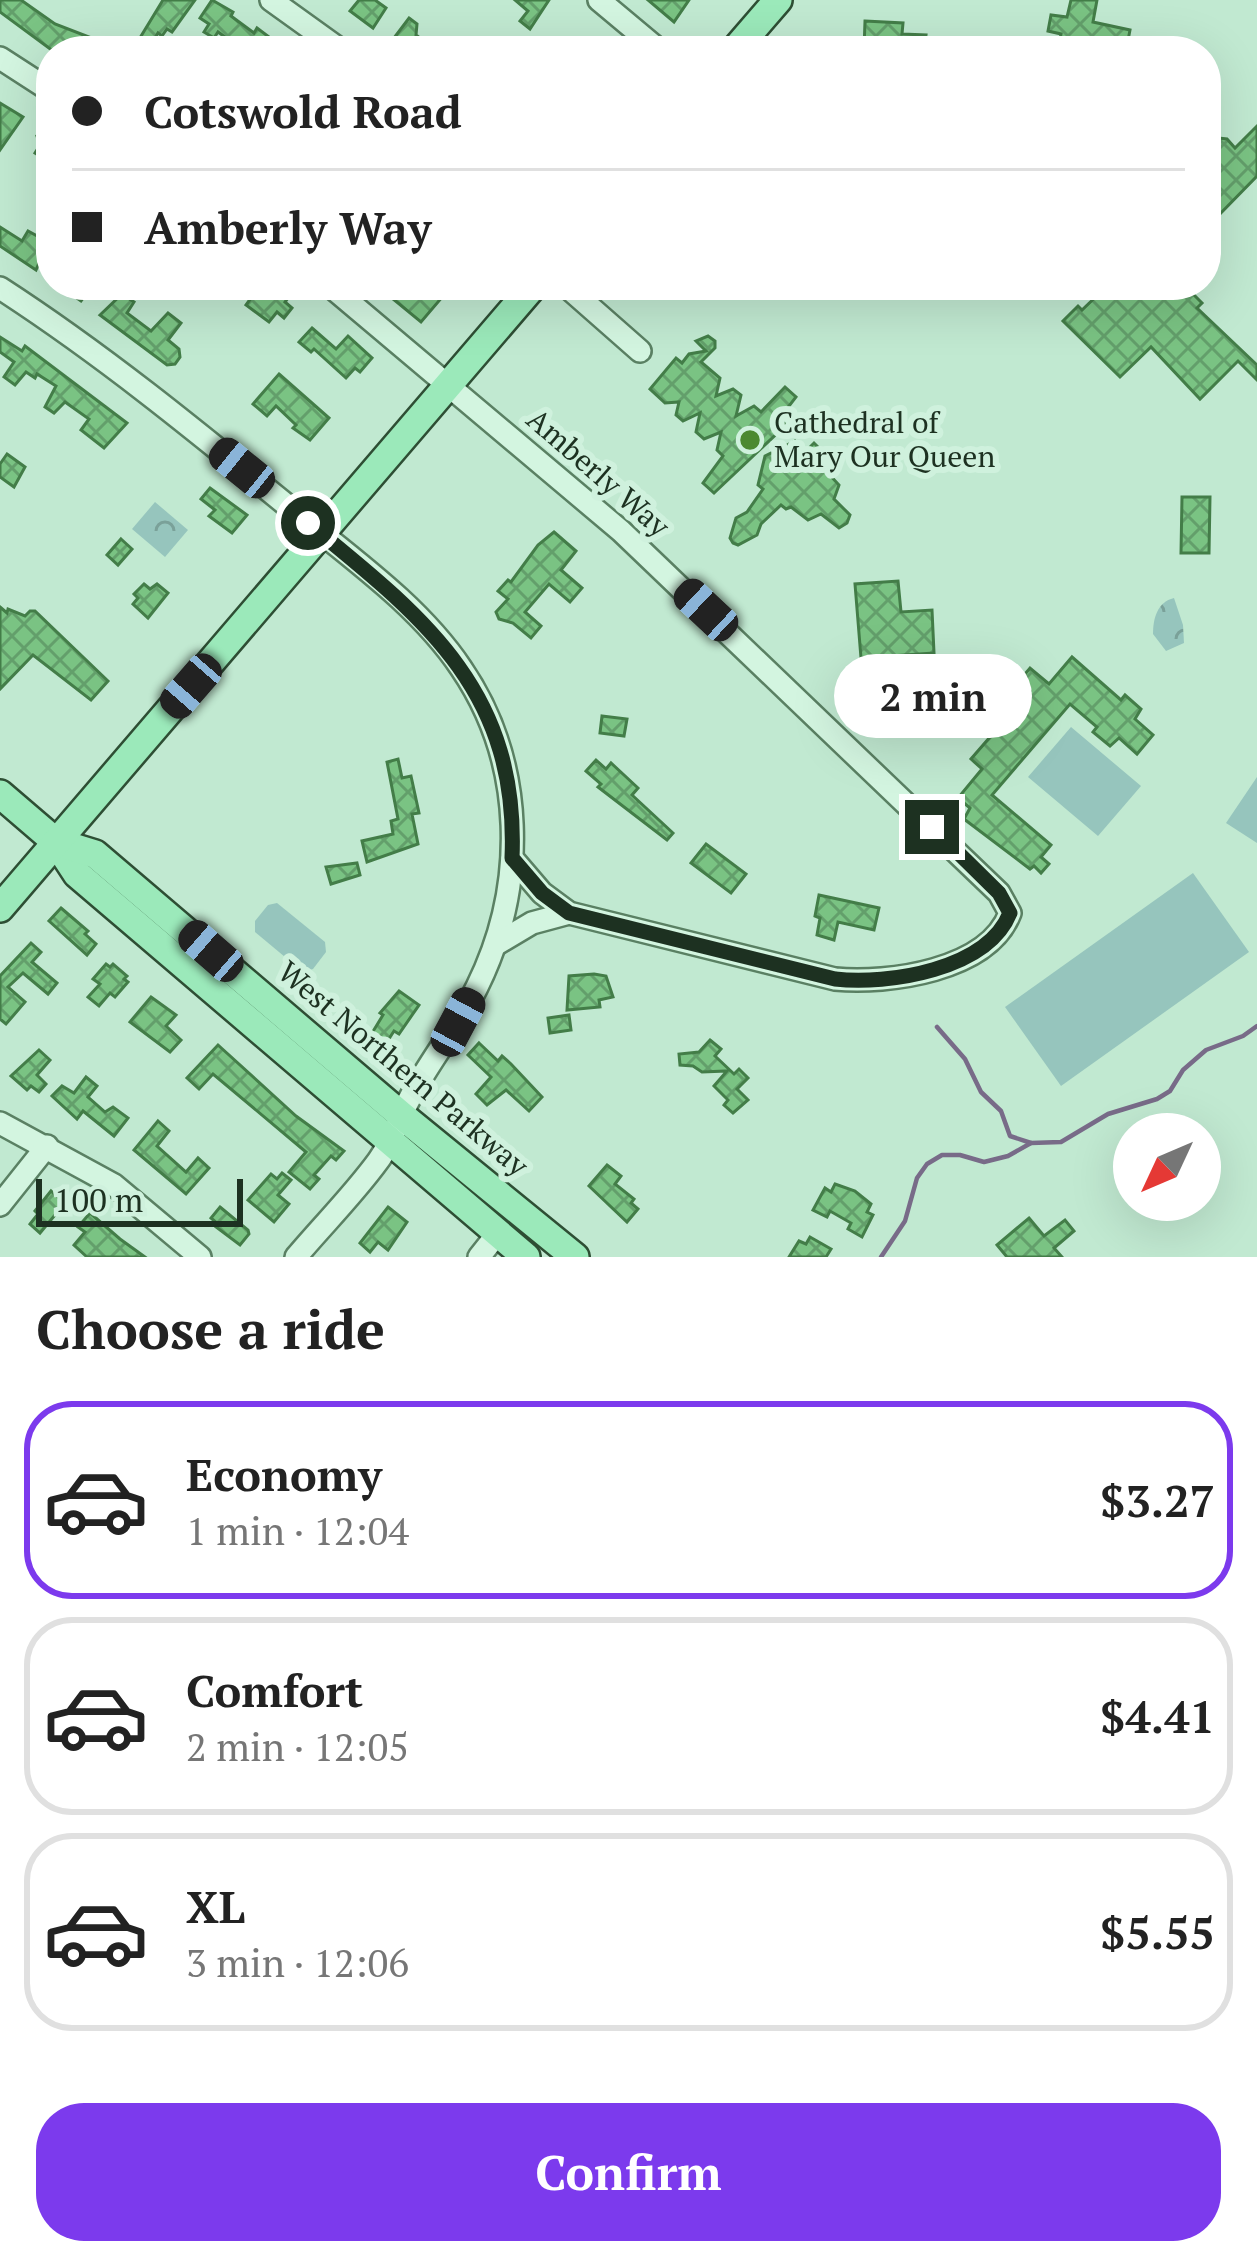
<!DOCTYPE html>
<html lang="en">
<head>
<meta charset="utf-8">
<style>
	body { margin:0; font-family:"PT Serif",serif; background:#f6f6f6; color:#222; height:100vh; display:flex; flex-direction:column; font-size:45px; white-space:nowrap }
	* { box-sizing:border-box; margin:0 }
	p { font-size:39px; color:#767676 }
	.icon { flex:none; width:66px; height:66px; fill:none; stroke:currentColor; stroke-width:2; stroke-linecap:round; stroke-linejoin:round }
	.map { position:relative; height:1257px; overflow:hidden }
	.side { display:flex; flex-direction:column; background:#fff; flex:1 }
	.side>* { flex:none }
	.hud { position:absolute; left:36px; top:36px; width:1185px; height:264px; border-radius:48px; box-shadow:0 12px 48px #0002; display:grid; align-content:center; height:264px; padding:0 36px; background:#fff }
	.needle { width:78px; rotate:226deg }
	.fabs { position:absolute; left:1113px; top:1113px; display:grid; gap:24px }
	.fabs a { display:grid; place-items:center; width:108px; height:108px; border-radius:50%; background:#fff; box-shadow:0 12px 48px #0002; font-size:60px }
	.scale { position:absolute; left:36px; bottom:30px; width:207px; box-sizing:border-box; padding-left:12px; border:6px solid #1d3121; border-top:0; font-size:33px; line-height:42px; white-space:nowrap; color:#1d3121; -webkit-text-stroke:9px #cff1dd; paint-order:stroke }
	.end { position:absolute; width:54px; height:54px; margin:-27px; border:15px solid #1d3121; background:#fff; box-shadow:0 0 0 6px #fff }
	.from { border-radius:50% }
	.bubble { position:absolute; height:84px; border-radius:42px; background:#fff; box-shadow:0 12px 48px #0002; font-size:39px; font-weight:700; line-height:84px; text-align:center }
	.car { position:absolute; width:36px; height:72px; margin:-36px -18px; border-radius:15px; box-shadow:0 0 9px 3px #0007; background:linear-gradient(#222 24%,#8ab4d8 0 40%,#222 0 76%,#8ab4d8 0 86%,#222 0) }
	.hud b { display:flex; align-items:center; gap:42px; height:114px; font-size:45px }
	.hud b+b { border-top:3px solid #e0e0e0 }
	.hud i { width:30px; height:30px; background:#222 }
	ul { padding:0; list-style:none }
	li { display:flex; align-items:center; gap:36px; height:198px; margin:0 24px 18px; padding:0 12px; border:6px solid #e0e0e0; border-radius:48px }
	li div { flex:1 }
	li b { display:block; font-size:45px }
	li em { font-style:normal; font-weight:700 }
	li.on { border-color:#7c3aed }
	li>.icon { width:108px; height:108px; stroke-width:1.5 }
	h2 { padding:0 36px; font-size:54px; line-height:144px }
	.primary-button { display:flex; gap:24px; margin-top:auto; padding:24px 36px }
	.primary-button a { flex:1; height:138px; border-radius:48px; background:#7c3aed; color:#fff; font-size:48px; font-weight:700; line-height:138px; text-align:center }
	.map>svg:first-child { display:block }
	.park { fill:url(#park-crowns) }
	.pitch { fill:#96c5bd }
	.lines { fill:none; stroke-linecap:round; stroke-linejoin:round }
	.stream { stroke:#786b88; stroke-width:4.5 }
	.building { fill:url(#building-cross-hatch); stroke:#437d48; stroke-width:3 }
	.minor-casing { stroke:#5a8063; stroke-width:26 }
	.major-casing { stroke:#2e4e34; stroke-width:32 }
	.minor { stroke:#d3f5e0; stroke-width:21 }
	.major { stroke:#9be9ba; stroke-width:27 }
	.route { stroke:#1d3121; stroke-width:15 }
	.poi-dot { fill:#4c8930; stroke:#cff1dd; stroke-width:4.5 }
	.labels { text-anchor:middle; stroke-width:12; stroke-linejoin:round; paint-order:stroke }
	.poi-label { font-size:30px; fill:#1d3121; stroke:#cff1dd; text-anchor:start }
	.street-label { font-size:30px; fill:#1d3121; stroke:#cff1dd }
</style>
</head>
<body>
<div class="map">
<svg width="1257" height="1257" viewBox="0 0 1257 1257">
	<defs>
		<pattern id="park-crowns" width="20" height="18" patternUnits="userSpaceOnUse" patternTransform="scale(3)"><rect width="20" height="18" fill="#96c5bd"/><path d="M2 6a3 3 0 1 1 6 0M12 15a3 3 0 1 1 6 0" fill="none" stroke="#7aa199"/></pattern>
		<pattern id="building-cross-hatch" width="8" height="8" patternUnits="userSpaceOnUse" patternTransform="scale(3)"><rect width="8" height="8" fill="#7ac383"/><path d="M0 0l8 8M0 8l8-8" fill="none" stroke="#639f6b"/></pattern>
	</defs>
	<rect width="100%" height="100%" fill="#c1e9d1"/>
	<g class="park">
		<path d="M 155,502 L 188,530 L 165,557 L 132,529 Z"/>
		<path d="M 1174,598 L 1183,625 L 1184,643 L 1166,651 L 1153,634 C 1153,619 1157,602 1174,598 Z"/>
	</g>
	<g class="pitch">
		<path d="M 1071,727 L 1141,786 L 1098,836 L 1028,777 Z"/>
		<path d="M 1257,777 L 1257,843 L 1226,823 Z"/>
		<path d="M 1193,873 L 1249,952 L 1061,1086 L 1005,1007 Z"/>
		<path d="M 277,903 L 325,942 L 326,952 L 313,969 L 303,972 L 255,932 L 255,921 L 268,905 Z"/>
	</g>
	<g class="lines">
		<g class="stream">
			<path d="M 937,1027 L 965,1059 L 981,1092 L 1001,1111 L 1010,1136 L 1031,1143"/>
			<path d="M 881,1257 L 905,1221 L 917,1178 L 927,1164 L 942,1155 L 960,1155 L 984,1162 L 1008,1156 L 1031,1143 L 1061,1142 L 1108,1114 L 1157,1099 L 1170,1091 L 1183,1070 L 1206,1050 L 1243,1036 L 1257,1026"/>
		</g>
	</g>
	<g class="building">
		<path d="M 0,0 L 21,0 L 55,24 L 89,37 L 80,51 L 53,51 L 0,12 Z"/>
		<path d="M 163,0 L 195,0 L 172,32 L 167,29 L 162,36 L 158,33 L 147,51 L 132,51 Z"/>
		<path d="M 212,0 L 233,12 L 231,16 L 254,33 L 257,28 L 277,43 L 271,51 L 244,51 L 218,32 L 214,38 L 204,32 L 209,24 L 200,18 Z"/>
		<path d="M 359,0 L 375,0 L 386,8 L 373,28 L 350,11 Z"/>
		<path d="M 515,0 L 549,0 L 530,29 L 520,21 L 528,11 Z"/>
		<path d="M 648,0 L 689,0 L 674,22 Z"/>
		<path d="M 1071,0 L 1097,0 L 1093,22 L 1130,30 L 1126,51 L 1058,51 L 1061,34 L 1048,31 L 1051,15 L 1067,17 Z"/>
		<path d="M 409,18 L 417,24 L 416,35 L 437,51 L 404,51 L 391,42 Z"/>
		<path d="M 865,21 L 903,23 L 902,34 L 926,35 L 924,51 L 864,50 Z"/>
		<path d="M 0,103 L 23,117 L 0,150 Z"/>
		<path d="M 51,125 L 51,170 L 50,170 L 46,160 L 35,153 L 40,145 L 37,136 L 46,134 Z"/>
		<path d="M 1257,126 L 1257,176 L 1217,217 L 1218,232 L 1206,240 L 1206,166 L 1213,159 L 1213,144 L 1219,138 L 1227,139 L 1235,148 Z"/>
		<path d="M 0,227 L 22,241 L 28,231 L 48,242 L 36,270 L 0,246 Z"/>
		<path d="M 58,285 L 93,285 L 81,301 Z"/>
		<path d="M 241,285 L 272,285 L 288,298 L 285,302 L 292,308 L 284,318 L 277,312 L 269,322 L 246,305 L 254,294 Z"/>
		<path d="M 376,285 L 415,285 L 424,292 L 433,285 L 444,295 L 421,322 Z"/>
		<path d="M 1108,285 L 1117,294 L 1127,285 L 1184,285 L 1202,303 L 1197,308 L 1257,365 L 1257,380 L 1238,361 L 1200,399 L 1151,347 L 1120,377 L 1063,321 L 1078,306 L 1082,310 Z"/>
		<path d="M 122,294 L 134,302 L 127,313 L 151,331 L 168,313 L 181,323 L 168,340 L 179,349 L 180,357 L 175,364 L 167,365 L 100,315 Z"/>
		<path d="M 312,328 L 336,349 L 348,336 L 372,358 L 360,372 L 355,368 L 346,378 L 314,349 L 311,352 L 299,342 Z"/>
		<path d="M 708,336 L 715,341 L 715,348 L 701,362 L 720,378 L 716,396 L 733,389 L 741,395 L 736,416 L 754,406 L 761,412 L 785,387 L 796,397 L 779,419 L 786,425 L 714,493 L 703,483 L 723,456 L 717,450 L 721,432 L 704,439 L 696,432 L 700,413 L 683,421 L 676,415 L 679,402 L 665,403 L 650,389 L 676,358 L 682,363 L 689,354 L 706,351 L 696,341 Z"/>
		<path d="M 0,337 L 22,351 L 25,346 L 127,423 L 104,448 L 81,430 L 89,419 L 65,402 L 54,413 L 45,407 L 56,386 L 37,374 L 35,378 L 26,372 L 15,385 L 4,377 L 14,362 L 0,352 Z"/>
		<path d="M 279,374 L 329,418 L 310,440 L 293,428 L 296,425 L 276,406 L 267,416 L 253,404 Z"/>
		<path d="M 795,441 L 806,451 L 814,443 L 822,451 L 815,459 L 839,485 L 834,499 L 850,515 L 847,523 L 839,528 L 821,514 L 808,520 L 791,507 L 786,509 L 781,505 L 761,524 L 757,535 L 738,545 L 733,543 L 730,538 L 736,518 L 747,512 L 763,489 L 758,485 L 765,456 Z"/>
		<path d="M 7,454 L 25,467 L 14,487 L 0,477 L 0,464 Z"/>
		<path d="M 210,488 L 247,515 L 232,533 L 209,516 L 215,510 L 201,499 Z"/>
		<path d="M 1182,497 L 1210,497 L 1209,553 L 1181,553 Z"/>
		<path d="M 554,532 L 576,551 L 561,570 L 582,588 L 570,602 L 549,584 L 525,612 L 541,626 L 531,638 L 513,623 L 499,619 L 496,612 L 508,599 L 498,591 L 508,580 L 511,582 L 538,545 Z"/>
		<path d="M 121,539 L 132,549 L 118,565 L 107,555 Z"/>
		<path d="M 898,581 L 901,612 L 932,610 L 934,653 L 861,658 L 855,584 Z"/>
		<path d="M 144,584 L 150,589 L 157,584 L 168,593 L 148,618 L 133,604 L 138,598 L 134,594 Z"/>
		<path d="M 0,607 L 7,613 L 8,609 L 25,616 L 30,611 L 35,611 L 108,681 L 91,700 L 33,655 L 0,689 Z"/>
		<path d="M 1072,657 L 1121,700 L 1125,695 L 1141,709 L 1135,719 L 1153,735 L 1137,754 L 1119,738 L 1110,746 L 1093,732 L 1097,727 L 1070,704 L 992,795 L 1051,845 L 1041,857 L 1049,864 L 1041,873 L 1034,866 L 1030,869 L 964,819 L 970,808 L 958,798 L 982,769 L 971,759 L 1030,691 L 1019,681 L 1030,668 L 1049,684 Z"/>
		<path d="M 602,716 L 627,719 L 624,736 L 600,733 Z"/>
		<path d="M 398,759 L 402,778 L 411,776 L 419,813 L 412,814 L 418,844 L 367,862 L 362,841 L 393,834 L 391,821 L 398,819 L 387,762 Z"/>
		<path d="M 596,760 L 606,769 L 611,763 L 638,788 L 632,795 L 673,833 L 667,840 L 598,787 L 601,784 L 586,771 Z"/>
		<path d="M 706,844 L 746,874 L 731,893 L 691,863 Z"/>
		<path d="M 357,863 L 360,875 L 331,884 L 326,867 Z"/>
		<path d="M 819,895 L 879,908 L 874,930 L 838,922 L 834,940 L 817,935 L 820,918 L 815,916 Z"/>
		<path d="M 61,908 L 88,931 L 85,934 L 96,944 L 87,955 L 49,921 Z"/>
		<path d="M 31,943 L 41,952 L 32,962 L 57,983 L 48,994 L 23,973 L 8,987 L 25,1002 L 6,1024 L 0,1019 L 0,976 Z"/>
		<path d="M 106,964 L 110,967 L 113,964 L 127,976 L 124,979 L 128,982 L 115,997 L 110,993 L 99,1006 L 88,997 L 100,984 L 93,979 Z"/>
		<path d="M 594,974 L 606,976 L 613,997 L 599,1000 L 600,1007 L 567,1010 L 569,976 Z"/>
		<path d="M 399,991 L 419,1005 L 399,1034 L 394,1031 L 383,1048 L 369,1038 L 383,1015 L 380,1013 Z"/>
		<path d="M 151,997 L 176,1015 L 166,1026 L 181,1040 L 170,1052 L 130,1022 Z"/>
		<path d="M 569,1015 L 571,1030 L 550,1033 L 548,1018 Z"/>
		<path d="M 710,1040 L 721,1049 L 715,1056 L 734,1074 L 739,1069 L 748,1078 L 737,1089 L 748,1100 L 733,1113 L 724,1105 L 728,1100 L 714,1086 L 727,1071 L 702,1072 L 693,1066 L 680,1065 L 679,1054 L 699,1052 Z"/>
		<path d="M 479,1043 L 498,1061 L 502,1056 L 511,1064 L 542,1097 L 529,1111 L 506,1090 L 487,1105 L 476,1094 L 491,1077 L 468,1055 Z"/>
		<path d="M 218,1045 L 296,1116 L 344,1151 L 336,1160 L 331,1156 L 314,1175 L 319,1179 L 310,1189 L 289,1172 L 306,1152 L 213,1074 L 199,1089 L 187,1078 Z"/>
		<path d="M 39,1050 L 50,1060 L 37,1075 L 46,1084 L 39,1092 L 31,1086 L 27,1090 L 11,1076 Z"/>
		<path d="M 86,1077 L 97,1086 L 88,1097 L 105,1112 L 113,1107 L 128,1118 L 114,1136 L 83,1111 L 77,1119 L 52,1096 L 62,1086 L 74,1093 Z"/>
		<path d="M 158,1121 L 169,1131 L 157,1146 L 186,1172 L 198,1158 L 209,1168 L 186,1194 L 134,1150 Z"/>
		<path d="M 607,1165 L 621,1176 L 615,1184 L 634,1199 L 631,1203 L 638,1209 L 627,1222 L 589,1186 Z"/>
		<path d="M 282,1173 L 291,1180 L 278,1195 L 289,1204 L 274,1222 L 248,1200 L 271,1174 L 277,1179 Z"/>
		<path d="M 835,1184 L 855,1191 L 871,1204 L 867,1212 L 873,1215 L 862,1237 L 848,1229 L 851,1223 L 830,1211 L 827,1217 L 813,1210 L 825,1188 L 831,1192 Z"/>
		<path d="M 51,1191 L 65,1203 L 40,1233 L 30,1224 L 38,1214 L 35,1211 Z"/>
		<path d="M 220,1207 L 248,1230 L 249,1234 L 240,1245 L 216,1227 L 218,1224 L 211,1218 Z"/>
		<path d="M 388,1207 L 407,1222 L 388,1250 L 378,1242 L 370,1252 L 360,1243 Z"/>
		<path d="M 90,1213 L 120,1239 L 145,1257 L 87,1257 L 74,1245 L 85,1232 L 78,1227 Z"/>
		<path d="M 1029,1218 L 1044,1236 L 1065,1220 L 1074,1231 L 1054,1248 L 1062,1257 L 1007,1257 L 997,1245 Z"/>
		<path d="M 810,1237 L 831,1249 L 826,1257 L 789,1257 L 799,1241 L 806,1244 Z"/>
	</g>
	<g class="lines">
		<g class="minor-casing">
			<g id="minor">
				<path d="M 271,0 L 342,51"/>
				<path d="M 599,0 L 660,51"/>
				<path d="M 0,58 L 51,91"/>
				<path d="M 329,285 L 621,531 L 999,893 L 1010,913 C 988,971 888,984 835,979 L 569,913 L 542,893 L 512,858"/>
				<path d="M 565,285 L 640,351"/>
				<path d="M 0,288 C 102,354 196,431 289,507 C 348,556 418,604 461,668 C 526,763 527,886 477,987 C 458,1026 431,1059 411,1096 C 399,1117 393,1141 378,1161 C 354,1194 323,1225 296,1257"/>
				<path d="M 495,945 L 532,923 L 569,913"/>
				<path d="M 0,1123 L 114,1185 L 200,1257"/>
				<path d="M 0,1205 L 47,1146"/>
				<path d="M 479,1257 L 498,1233"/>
			</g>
		</g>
		<g class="major-casing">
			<g id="major">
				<path d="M 734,51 L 778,0"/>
				<path d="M 0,794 L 56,842 L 77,874 L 526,1257"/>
				<path d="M 56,842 L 95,854 L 401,1115 L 575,1257"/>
				<path d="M 0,908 L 534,285"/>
			</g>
		</g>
		<use href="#minor" class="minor"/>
		<use href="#major" class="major"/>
	</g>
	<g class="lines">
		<path class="route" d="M 308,523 C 426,619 519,692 512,858 L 542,893 L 569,913 L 835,979 C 888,985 987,970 1010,913 L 999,893 L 932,827"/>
	</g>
	<circle class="poi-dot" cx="750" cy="440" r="12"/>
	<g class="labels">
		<g class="poi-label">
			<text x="774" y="433">Cathedral of<tspan x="774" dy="34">Mary Our Queen</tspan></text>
		</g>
		<g class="street-label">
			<text transform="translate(598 473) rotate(41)" y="10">Amberly Way</text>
			<text transform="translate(403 1069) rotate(40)" y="10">West Northern Parkway</text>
		</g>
	</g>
</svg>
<div class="fabs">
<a><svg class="needle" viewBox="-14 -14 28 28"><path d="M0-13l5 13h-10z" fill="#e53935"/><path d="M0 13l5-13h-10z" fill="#767676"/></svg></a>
</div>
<div class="scale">100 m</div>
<i class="end from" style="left:308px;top:523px"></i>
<i class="end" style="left:932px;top:827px"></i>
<div class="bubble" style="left:834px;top:654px;width:198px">2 min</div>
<i class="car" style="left:242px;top:468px;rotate:309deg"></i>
<i class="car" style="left:706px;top:610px;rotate:313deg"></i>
<i class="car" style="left:191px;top:686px;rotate:221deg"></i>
<i class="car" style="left:211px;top:951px;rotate:311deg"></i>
<i class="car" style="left:458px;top:1022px;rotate:28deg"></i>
<div class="hud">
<b><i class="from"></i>Cotswold Road</b>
<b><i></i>Amberly Way</b>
</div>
</div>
<section class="side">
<h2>Choose a ride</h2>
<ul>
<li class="on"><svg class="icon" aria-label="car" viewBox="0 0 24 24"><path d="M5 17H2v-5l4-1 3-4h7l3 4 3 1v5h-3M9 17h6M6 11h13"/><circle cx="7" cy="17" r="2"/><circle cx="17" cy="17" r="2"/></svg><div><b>Economy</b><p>1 min · 12:04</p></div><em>$3.27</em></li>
<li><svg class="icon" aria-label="car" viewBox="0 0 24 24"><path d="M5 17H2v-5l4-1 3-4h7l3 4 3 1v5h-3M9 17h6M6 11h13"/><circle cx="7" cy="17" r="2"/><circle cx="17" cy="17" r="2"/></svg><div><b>Comfort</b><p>2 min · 12:05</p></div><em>$4.41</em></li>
<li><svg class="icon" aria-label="car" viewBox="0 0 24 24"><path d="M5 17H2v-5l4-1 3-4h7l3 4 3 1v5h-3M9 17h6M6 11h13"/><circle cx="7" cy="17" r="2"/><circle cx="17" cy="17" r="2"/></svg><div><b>XL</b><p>3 min · 12:06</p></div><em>$5.55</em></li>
</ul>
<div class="primary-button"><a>Confirm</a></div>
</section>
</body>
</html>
